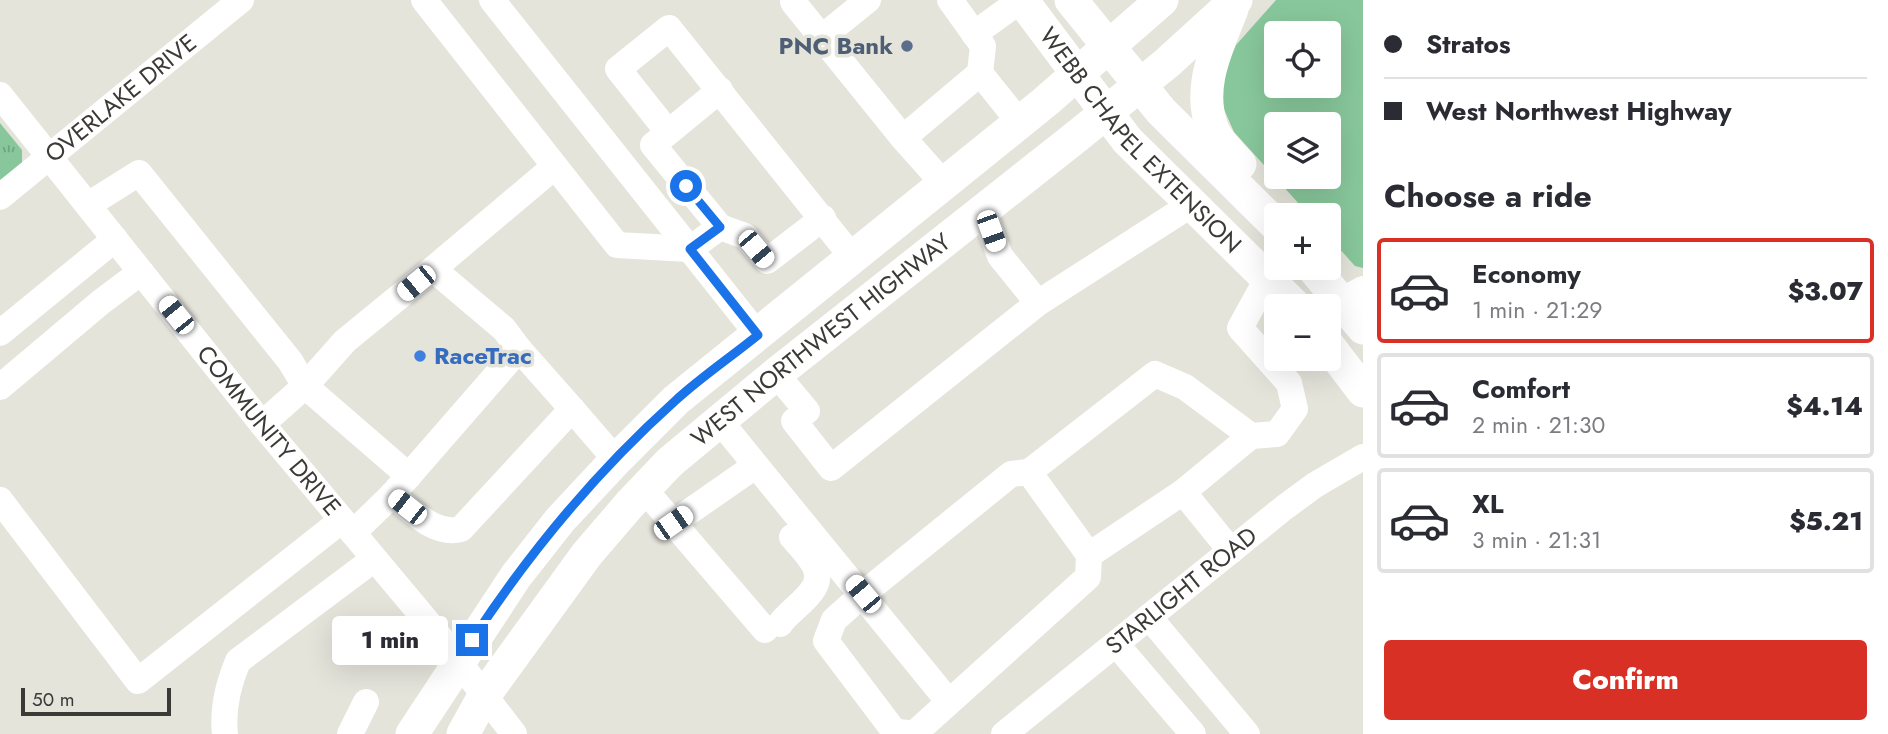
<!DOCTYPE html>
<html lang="en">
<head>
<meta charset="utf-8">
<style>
	body { margin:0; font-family:Jost,sans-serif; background:#f2f2f3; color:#2b2b33; height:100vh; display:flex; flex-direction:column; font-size:26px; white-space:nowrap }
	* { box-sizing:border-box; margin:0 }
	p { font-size:23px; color:#7c7c81 }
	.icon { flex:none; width:38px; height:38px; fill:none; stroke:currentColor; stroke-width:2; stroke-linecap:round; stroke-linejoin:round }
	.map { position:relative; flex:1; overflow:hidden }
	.panel { display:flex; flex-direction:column; background:#fff; width:525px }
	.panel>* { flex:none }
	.banner { display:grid; align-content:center; height:154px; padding:0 21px; background:#fff }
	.buttons { position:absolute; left:1264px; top:21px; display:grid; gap:14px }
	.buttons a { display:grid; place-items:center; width:77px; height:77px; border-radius:7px; background:#fff; box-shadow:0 7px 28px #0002; font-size:35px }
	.scale { position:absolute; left:21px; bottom:18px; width:150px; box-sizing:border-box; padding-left:7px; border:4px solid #3b3a37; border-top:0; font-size:19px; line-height:24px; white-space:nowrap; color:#3b3a37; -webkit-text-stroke:5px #e5e4db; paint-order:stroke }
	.end { position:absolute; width:32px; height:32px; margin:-16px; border:9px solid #1a73e8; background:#fff; box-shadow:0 0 0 4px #fff }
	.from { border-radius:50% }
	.bubble { position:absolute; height:49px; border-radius:7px; background:#fff; box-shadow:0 7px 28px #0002; font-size:23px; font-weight:800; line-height:49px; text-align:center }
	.car { position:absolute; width:21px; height:42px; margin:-21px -10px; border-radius:9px; box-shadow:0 0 5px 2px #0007; background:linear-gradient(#fff 24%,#345 0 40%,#fff 0 76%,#345 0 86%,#fff 0) }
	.banner b { display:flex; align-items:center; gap:24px; height:66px; font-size:26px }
	.banner b+b { border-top:2px solid #e1e1e2 }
	.banner i { width:18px; height:18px; background:#2b2b33 }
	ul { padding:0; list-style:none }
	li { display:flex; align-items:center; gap:21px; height:105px; margin:0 14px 10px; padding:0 7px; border:4px solid #e1e1e2; border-radius:7px }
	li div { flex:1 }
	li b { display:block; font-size:26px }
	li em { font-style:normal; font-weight:800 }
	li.active { border-color:#d93025 }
	li>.icon { width:63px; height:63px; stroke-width:1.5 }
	h2 { padding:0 21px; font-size:32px; line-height:84px }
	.action { display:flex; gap:14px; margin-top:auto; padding:14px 21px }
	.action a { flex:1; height:80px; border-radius:7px; background:#d93025; color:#fff; font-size:28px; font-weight:800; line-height:80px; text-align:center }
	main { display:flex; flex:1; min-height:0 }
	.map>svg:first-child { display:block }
	.green { fill:#88c79b; fill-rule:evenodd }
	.park { fill:url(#park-tufts) }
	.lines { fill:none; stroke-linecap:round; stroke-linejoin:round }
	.minor { stroke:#fff; stroke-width:26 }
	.major { stroke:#fff; stroke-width:33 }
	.route { stroke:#1a73e8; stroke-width:9 }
	.service-dot { fill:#5c6f8a; stroke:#e5e4db; stroke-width:2.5 }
	.shop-dot { fill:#3f7fe0; stroke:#e5e4db; stroke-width:2.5 }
	.labels { text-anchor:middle; stroke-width:7; stroke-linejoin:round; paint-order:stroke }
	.service-label { font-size:24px; font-weight:bold; fill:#4e5e75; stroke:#e5e4db; text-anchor:end }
	.street-label { font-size:24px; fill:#3b3a37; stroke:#e5e4db }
	.shop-label { font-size:24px; font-weight:bold; fill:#366cbe; stroke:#e5e4db; text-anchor:start }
</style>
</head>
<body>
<main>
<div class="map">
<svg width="1363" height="734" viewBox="0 0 1363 734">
	<defs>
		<pattern id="park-tufts" width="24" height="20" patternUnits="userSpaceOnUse" patternTransform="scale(1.75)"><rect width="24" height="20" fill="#88c79b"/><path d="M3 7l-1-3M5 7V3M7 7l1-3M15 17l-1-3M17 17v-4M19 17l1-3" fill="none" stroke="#70a37f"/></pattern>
	</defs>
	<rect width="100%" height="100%" fill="#e5e4db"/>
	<path class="green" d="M 1276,0 L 1363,0 L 1363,268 L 1355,266 L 1328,236 L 1328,215 L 1309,215 L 1234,132 L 1223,107 L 1223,74 L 1236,45 ZM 1276,33 L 1328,33 L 1328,86 L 1276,86 ZM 1276,124 L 1328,124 L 1328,177 L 1276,177 Z"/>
	<path class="park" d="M 0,123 L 22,150 L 22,163 L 0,180 Z"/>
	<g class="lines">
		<g class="minor">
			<path d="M 424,0 L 617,245 L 690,249 L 720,227 L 745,236 L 767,261 L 823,218"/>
			<path d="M 492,0 L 758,335"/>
			<path d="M 795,0 L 793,2 L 903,138 L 944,184"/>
			<path d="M 950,0 L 983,46 L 980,73 L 1020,123"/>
			<path d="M 974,34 L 1021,0"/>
			<path d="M 821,38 L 868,0"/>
			<path id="s1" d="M 0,95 L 262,424 L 435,631 L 514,734"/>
			<path d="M 668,132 L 618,69 L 669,28 L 853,258"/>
			<path d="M 903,138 L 980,73"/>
			<path id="s2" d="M 0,197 L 241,0"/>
			<path d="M 88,205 L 139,173 L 290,361 L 305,386 L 409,476"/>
			<path d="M 983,210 L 1000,256 L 1038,303"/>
			<path d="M 720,227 L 653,145 L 720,90"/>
			<path d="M 433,269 L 554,167"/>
			<path d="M 1328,308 L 1363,289"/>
			<path d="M 0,333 L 115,239"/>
			<path d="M 776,374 L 807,411 L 794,421 L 831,468 L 1038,303 L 1192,204"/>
			<path d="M 0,387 L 101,302 L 141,272"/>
			<path d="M 572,409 L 616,460"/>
			<path d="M 719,420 L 949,702"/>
			<path d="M 262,424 L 305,386 L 345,341 L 433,269 L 504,329 L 519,349 L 572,409 L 461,529 C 434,536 413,511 392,495"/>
			<path d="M 1029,472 L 1155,374 L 1185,387 L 1251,436"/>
			<path d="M 644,489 L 765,630"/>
			<path d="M 1183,492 L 1251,436 L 1277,434 L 1295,409 L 1289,383 L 1240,328 L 1267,279"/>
			<path d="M 0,500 L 138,681 L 342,520"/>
			<path d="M 673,523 L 755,466"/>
			<path d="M 353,533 L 392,495 L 519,349"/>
			<path d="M 1089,555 L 1183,492 L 1231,551"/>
			<path d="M 1149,617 L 1247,734"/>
			<path d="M 780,624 C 792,606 830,589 813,563 C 807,553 799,545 792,537"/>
			<path d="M 1116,644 L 1193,734"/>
			<path d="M 915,733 L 1088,577 L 1089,555 L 1029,472 L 1011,474 L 863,594 L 834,620 L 826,641 L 894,731 L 915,734"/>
			<path d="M 225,734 C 222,708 228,685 238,661 L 374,559"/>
			<path d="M 350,734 L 366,702"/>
			<path id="s3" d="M 1004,734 L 1285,507 L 1315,485 L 1363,457"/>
		</g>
		<g class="major">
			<path id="s4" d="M 1022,0 L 1127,140 L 1295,306"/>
			<path d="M 1071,0 L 1161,111 L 1276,225"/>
			<path d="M 1232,9 C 1217,48 1196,88 1213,130 C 1218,142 1231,154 1240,164"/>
			<path d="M 1313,268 L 1363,328"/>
			<path d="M 1328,345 L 1363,391"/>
			<path d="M 412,734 L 516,576 L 560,520 L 616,460 L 676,400 L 1045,102 L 1162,0"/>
			<path id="s5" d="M 463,734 L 484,696 L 587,554 L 630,504 L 670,462 L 776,374 L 1076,137 L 1167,63 L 1236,0"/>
		</g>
	</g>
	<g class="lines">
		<path class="route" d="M 472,640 C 529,553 597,471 675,401 C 701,377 731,357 758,335 L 690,249 L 720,227 L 686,186"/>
	</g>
	<circle class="service-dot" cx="907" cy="46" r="7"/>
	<circle class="shop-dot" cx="420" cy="356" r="7"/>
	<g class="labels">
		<g class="service-label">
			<text x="893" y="54">PNC Bank</text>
		</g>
		<g class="street-label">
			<text dy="8" stroke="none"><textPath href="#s2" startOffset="156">OVERLAKE DRIVE</textPath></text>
			<text dy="8" stroke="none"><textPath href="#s4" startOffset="184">WEBB CHAPEL EXTENSION</textPath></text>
			<text dy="8" stroke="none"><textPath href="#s5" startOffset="537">WEST NORTHWEST HIGHWAY</textPath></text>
			<text dy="8" stroke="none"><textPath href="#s1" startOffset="430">COMMUNITY DRIVE</textPath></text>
			<text dy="8" stroke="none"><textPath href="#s3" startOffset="228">STARLIGHT ROAD</textPath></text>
		</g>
		<g class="shop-label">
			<text x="434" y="364">RaceTrac</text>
		</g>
	</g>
</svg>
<div class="buttons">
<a><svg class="icon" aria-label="locate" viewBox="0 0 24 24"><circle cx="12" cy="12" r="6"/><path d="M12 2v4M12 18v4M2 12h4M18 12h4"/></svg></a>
<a><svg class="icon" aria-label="layers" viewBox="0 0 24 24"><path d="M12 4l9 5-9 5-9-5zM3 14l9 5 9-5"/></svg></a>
<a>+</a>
<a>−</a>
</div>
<div class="scale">50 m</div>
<i class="end from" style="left:686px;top:186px"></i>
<i class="end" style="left:472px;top:640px"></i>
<div class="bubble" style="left:332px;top:616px;width:116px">1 min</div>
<i class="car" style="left:991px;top:231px;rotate:160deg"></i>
<i class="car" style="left:756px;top:249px;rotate:140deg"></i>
<i class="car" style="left:416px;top:283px;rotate:231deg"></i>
<i class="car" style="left:176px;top:315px;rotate:321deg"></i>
<i class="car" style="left:407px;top:507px;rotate:308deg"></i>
<i class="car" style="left:673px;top:523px;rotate:55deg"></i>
<i class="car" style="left:863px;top:594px;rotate:320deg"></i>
</div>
<section class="panel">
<div class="banner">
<b><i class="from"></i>Stratos</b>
<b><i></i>West Northwest Highway</b>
</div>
<h2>Choose a ride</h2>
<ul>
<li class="active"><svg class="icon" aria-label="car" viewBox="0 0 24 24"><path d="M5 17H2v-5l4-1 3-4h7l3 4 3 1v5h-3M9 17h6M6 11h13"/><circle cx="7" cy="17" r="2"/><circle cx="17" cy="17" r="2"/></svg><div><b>Economy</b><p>1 min · 21:29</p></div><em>$3.07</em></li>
<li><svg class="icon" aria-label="car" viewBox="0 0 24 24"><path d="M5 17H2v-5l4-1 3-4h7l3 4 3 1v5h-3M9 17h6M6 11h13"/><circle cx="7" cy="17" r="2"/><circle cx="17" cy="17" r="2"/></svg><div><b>Comfort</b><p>2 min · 21:30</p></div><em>$4.14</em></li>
<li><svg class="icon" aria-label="car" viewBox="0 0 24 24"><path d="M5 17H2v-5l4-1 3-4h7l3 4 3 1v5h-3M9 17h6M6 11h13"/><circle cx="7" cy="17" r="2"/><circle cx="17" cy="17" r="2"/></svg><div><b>XL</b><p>3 min · 21:31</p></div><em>$5.21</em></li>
</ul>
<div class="action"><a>Confirm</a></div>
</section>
</main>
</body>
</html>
